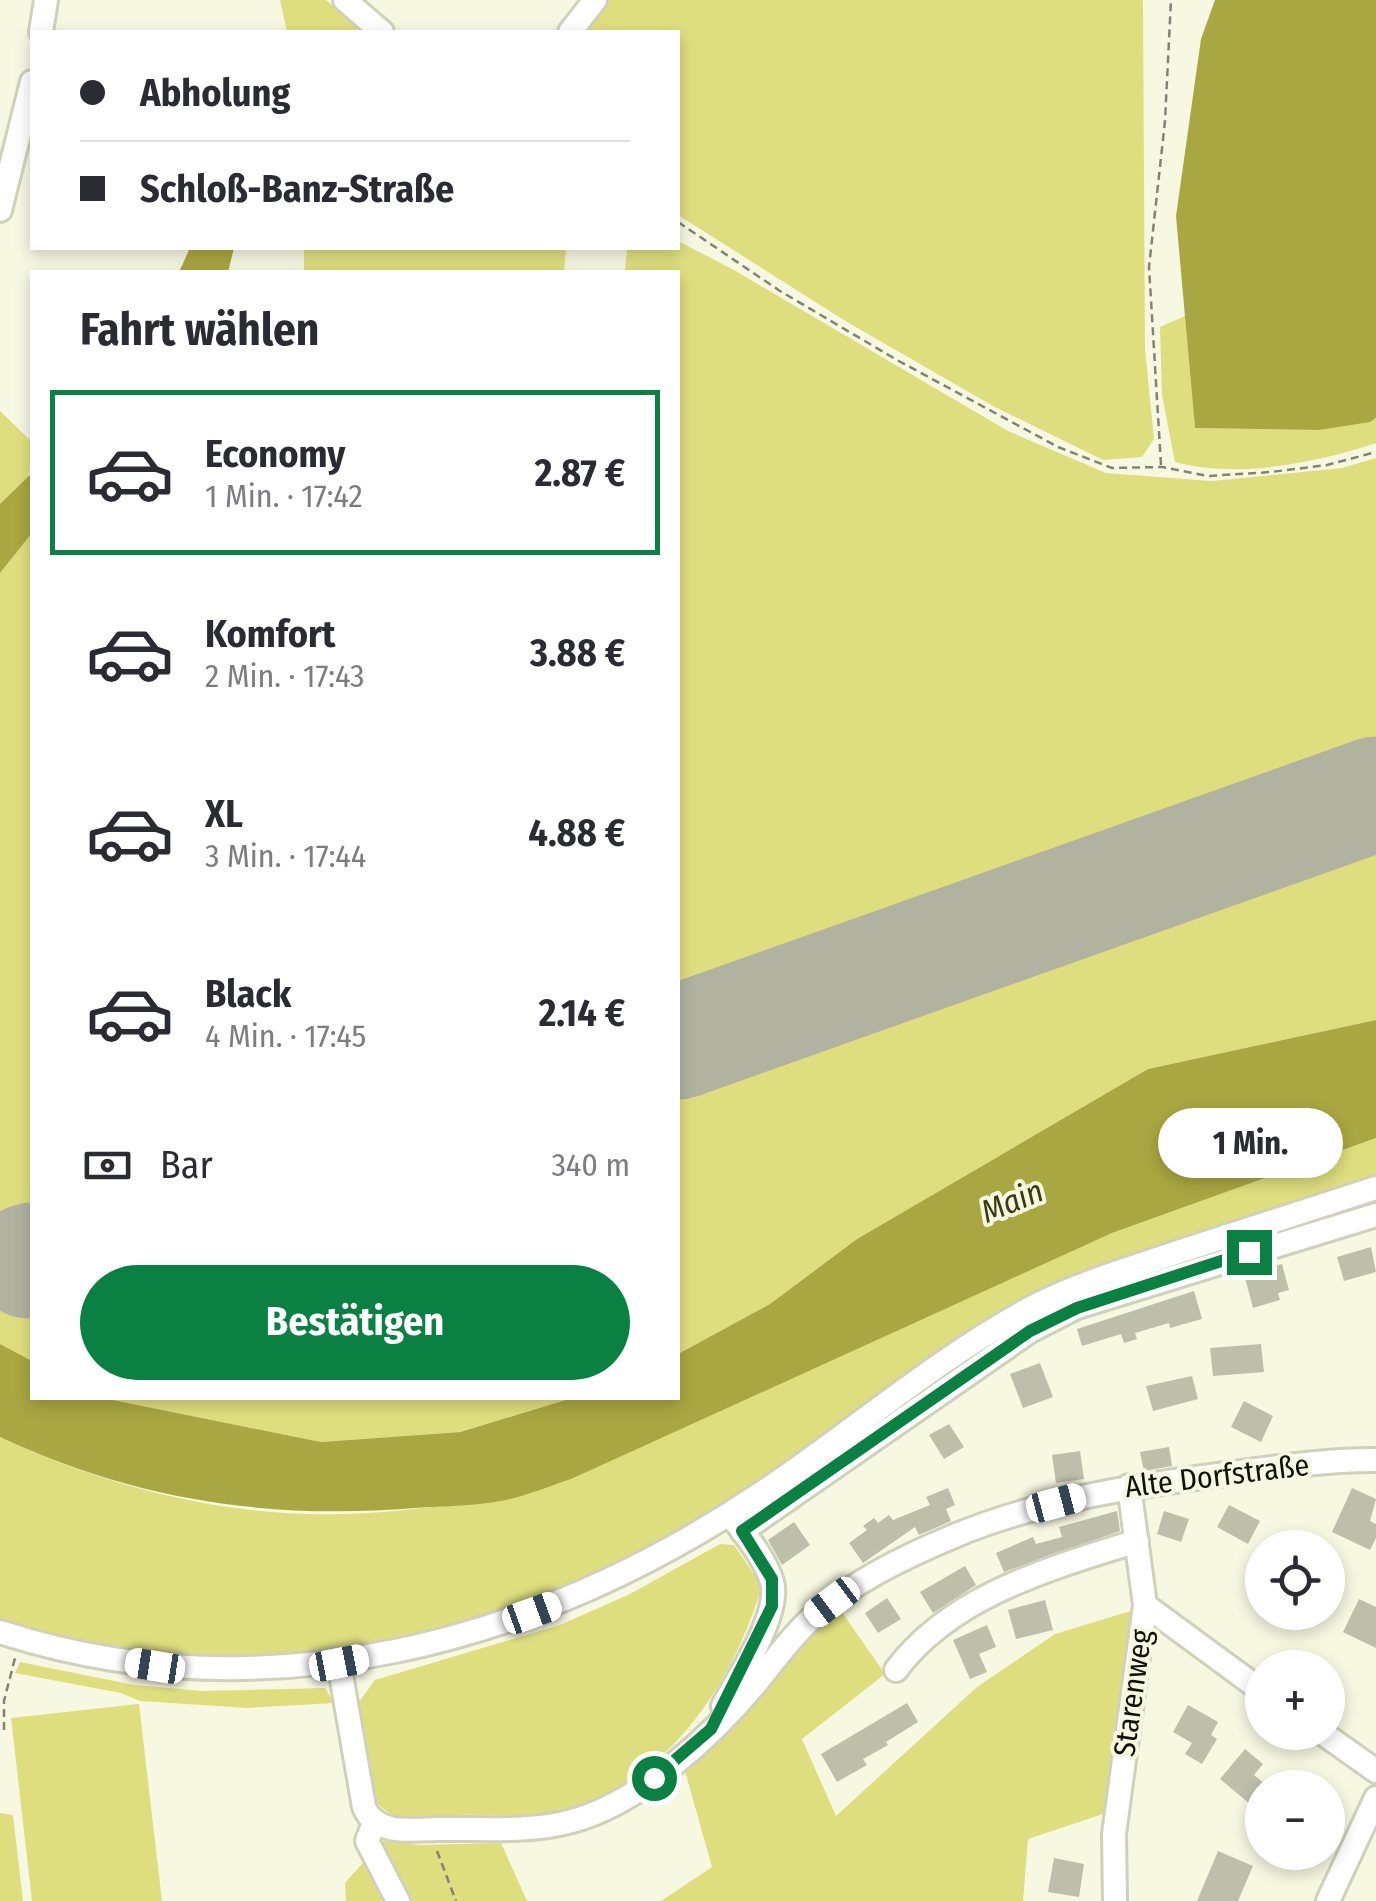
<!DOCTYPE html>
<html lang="de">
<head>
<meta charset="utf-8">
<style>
	body { margin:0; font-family:"Fira Sans Condensed",sans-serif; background:#f2f2f3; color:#2b2b33; height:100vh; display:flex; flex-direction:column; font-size:38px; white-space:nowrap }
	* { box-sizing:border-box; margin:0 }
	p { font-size:32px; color:#7c7c81 }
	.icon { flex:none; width:55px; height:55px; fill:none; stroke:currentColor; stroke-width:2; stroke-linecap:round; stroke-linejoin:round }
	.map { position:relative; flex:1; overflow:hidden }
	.panel { position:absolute; left:30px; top:270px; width:650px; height:1130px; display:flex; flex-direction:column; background:#fff; border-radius:0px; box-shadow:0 5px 15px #0003 }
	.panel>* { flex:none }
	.banner { position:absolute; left:30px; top:30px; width:650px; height:220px; border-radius:0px; box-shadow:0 5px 15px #0003; display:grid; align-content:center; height:220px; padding:0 50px; background:#fff }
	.buttons { position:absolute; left:1245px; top:1530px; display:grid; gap:20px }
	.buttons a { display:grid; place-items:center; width:100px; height:100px; border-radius:50%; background:#fff; box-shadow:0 5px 15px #0003; font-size:50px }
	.end { position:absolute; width:45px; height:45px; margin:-22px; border:12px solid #0b8043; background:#fff; box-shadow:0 0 0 5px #fff }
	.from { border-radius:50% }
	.bubble { position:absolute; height:70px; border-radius:35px; background:#fff; box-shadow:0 5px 15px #0003; font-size:32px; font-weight:700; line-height:70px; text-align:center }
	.car { position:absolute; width:30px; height:60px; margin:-30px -15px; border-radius:12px; box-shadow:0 0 8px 2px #0007; background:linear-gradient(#fff 24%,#345 0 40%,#fff 0 76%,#345 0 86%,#fff 0) }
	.banner b { display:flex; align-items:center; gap:35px; height:95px; font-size:38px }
	.banner b+b { border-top:2px solid #e1e1e2 }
	.banner i { width:25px; height:25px; background:#2b2b33 }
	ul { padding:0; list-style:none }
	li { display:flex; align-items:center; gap:30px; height:165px; margin:0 20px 15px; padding:0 30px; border:5px solid transparent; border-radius:0px }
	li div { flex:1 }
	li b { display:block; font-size:38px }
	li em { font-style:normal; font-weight:700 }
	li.current { border-color:#0b8043 }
	li>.icon { width:90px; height:90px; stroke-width:1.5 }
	h2 { padding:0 50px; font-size:45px; line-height:120px }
	.pay { display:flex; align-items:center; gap:25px; height:110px; padding:0 50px; font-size:38px }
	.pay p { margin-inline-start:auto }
	.cta { display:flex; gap:20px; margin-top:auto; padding:20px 50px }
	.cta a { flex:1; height:115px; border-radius:60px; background:#0b8043; color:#fff; font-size:40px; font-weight:700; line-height:115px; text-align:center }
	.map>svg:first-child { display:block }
	.green { fill:#dfde7f }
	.water { fill:#a9a741 }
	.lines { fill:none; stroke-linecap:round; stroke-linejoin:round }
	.runway { stroke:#b2b2a1; stroke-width:115 }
	.building { fill:#bebfaa }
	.minor-casing { stroke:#d0d0bb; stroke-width:28 }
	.path { stroke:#828374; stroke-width:2.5; stroke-dasharray:8 5; stroke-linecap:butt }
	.minor { stroke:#fff; stroke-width:22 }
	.route { stroke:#0b8043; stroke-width:12 }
	.labels { text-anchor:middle; stroke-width:8; stroke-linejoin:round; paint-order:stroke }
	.street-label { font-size:30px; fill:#11110a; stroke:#f7f8e2 }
	.water-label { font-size:32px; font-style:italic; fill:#3b3a0f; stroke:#f7f8e2 }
</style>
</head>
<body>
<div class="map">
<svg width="1376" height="1901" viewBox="0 0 1376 1901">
	<rect width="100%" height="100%" fill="#f7f8e2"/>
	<g class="green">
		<path d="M 280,0 L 326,0 L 364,32 L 287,32 Z"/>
		<path d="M 609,0 L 1143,0 L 1145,349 L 1154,439 L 1142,457 L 1103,460 L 993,406 L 847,322 L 678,215 L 678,32 L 584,32 Z"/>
		<path d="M 678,241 L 734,270 L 1008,431 L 1106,473 L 1211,481 L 1342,468 L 1376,458 L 1376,1020 L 1148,1069 L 857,1239 L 770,1304 L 678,1354 L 678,272 L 625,272 L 627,248 L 678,248 Z"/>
		<path d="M 304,248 L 566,248 L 564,272 L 304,272 Z"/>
		<path d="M 1185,316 L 1195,428 L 1319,430 L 1376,419 L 1376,443 C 1316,463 1237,479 1175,462 L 1162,395 L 1160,327 Z"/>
		<path d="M 0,411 L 32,442 L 29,477 L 0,504 Z"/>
		<path d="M 32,533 L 32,1361 L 0,1344 L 0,573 Z"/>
		<path d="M 1376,1138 L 1376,1175 C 1307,1198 1237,1221 1168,1244 C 1126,1258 1080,1270 1040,1290 C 942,1341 856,1413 765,1475 C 569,1608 334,1690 95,1646 C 63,1640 31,1630 0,1622 L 0,1437 C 105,1486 223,1517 340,1514 C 378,1514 416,1508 454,1505 L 1112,1233 Z"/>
		<path d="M 103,1398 L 572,1398 L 459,1432 L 321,1442 Z"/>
		<path d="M 720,1544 L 734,1545 L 762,1586 C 733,1683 667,1785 564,1810 C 529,1819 494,1814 458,1815 C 427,1815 396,1829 374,1799 C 362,1783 362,1725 359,1702 L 375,1680 L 560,1625 L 630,1594 Z"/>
		<path d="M 839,1608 L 885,1674 L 802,1739 L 836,1816 L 977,1687 L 1055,1634 L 1137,1609 L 1106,1813 L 1028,1839 L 1023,1901 L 661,1901 L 712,1867 L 683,1764 L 772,1682 L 803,1643 Z"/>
		<path d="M 20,1662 L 134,1685 L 202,1691 L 325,1688 L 334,1703 L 247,1708 L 140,1701 L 121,1693 L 15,1673 Z"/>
		<path d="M 139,1704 L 162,1901 L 32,1901 L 11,1718 Z"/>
		<path d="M 0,1813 L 13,1815 L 23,1901 L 0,1901 Z"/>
		<path d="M 382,1841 L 420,1845 L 501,1843 L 527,1901 L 346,1901 L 345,1883 Z"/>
	</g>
	<g class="water">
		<path d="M 1215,0 L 1376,0 L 1376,418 L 1370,422 L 1319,430 L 1195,428 L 1176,216 L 1201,39 Z"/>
		<path d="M 190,248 L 234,248 L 228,272 L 179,272 Z"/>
		<path d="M 32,473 L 32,533 L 0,573 L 0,504 Z"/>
		<path d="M 1376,1020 L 1376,1138 L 1112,1233 L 571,1479 C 550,1486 528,1495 506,1500 C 477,1506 444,1506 415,1508 C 267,1520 135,1500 0,1437 L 0,1344 L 32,1361 L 32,1398 L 103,1398 L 321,1442 L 460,1432 L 572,1398 L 678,1398 L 678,1354 L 770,1304 L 857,1239 L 1148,1069 Z"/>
	</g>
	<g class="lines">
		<g class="runway">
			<path d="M 678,1042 L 1376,794"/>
			<path d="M 29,1261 L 32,1260"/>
		</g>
	</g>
	<g class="building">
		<path d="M 1371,1247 L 1376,1272 L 1344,1281 L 1337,1257 Z"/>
		<path d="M 1282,1264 L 1289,1290 L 1278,1293 L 1280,1300 L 1253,1308 L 1244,1274 Z"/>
		<path d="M 1194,1291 L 1202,1319 L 1170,1328 L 1169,1323 L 1135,1333 L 1137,1339 L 1124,1343 L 1121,1334 L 1082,1346 L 1077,1329 Z"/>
		<path d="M 1261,1344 L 1264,1372 L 1213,1376 L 1210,1348 Z"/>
		<path d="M 1040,1363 L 1053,1397 L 1023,1408 L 1010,1374 Z"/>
		<path d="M 1192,1376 L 1198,1399 L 1153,1411 L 1146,1386 Z"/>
		<path d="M 1244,1401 L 1273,1416 L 1261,1442 L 1231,1427 Z"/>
		<path d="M 949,1424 L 964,1447 L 944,1459 L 929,1435 Z"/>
		<path d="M 1169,1447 L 1172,1466 L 1144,1471 L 1140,1452 Z"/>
		<path d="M 1080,1451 L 1084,1479 L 1056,1483 L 1052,1455 Z"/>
		<path d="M 948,1488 L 955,1505 L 946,1509 L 951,1521 L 919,1535 L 915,1527 L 863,1563 L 849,1543 L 867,1530 L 863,1526 L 874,1518 L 878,1523 L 889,1515 L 893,1520 L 930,1505 L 926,1497 Z"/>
		<path d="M 1352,1488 L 1376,1499 L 1370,1521 L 1376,1524 L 1376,1538 L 1370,1550 L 1332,1532 Z"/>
		<path d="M 1229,1505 L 1260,1521 L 1248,1544 L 1217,1527 Z"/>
		<path d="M 1117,1511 L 1120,1531 L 1004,1572 L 996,1553 L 1033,1537 L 1036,1544 L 1062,1537 L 1059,1527 Z"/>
		<path d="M 1164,1511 L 1189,1519 L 1181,1542 L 1157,1534 Z"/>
		<path d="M 794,1522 L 810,1545 L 782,1565 L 768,1540 Z"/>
		<path d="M 965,1566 L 976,1585 L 933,1613 L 920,1592 Z"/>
		<path d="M 887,1598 L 901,1619 L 878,1633 L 865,1613 Z"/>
		<path d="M 1359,1599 L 1376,1607 L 1376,1648 L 1343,1632 Z"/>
		<path d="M 1045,1600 L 1053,1630 L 1016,1639 L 1008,1610 Z"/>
		<path d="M 987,1625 L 996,1647 L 979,1654 L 987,1672 L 970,1679 L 953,1640 Z"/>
		<path d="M 907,1703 L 918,1722 L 886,1742 L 888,1745 L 863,1759 L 867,1765 L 837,1782 L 821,1754 Z"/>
		<path d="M 1188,1705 L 1218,1722 L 1211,1735 L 1217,1739 L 1202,1764 L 1185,1754 L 1192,1743 L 1173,1732 Z"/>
		<path d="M 1245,1749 L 1263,1764 L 1254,1775 L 1266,1785 L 1250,1804 L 1220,1779 Z"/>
		<path d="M 1218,1851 L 1253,1866 L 1238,1901 L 1197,1901 Z"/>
		<path d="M 1054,1858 L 1084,1864 L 1079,1897 L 1048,1892 Z"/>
	</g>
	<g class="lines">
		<g class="minor-casing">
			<g id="minor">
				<path d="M 345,0 L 382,32"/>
				<path d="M 41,32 L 46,0"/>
				<path d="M 570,32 L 595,0"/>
				<path d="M 0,210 L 32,82"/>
				<path d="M 742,1531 L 1030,1331 L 1077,1307 L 1376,1215"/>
				<path d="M 1145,1605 L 1262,1691"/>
				<path d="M 0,1632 C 263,1717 536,1644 760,1494 C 849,1435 932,1362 1027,1310 C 1073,1285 1125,1270 1175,1253 C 1242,1231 1309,1210 1376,1188"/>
				<path d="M 339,1663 L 364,1807 C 375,1835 411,1830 437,1829 C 481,1828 530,1833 572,1821 C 640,1803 713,1735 757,1682 C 775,1660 790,1638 811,1619 C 852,1582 904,1557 954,1536 C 1041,1500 1133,1486 1226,1474 C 1275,1467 1326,1460 1376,1460"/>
				<path d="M 896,1670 C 952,1595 1051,1568 1137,1541"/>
				<path d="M 723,1706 C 738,1678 781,1614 772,1582 C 766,1561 748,1538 735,1521"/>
				<path d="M 1321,1732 L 1376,1771"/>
				<path d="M 374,1823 L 367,1841 L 398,1901"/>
				<path d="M 1115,1901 L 1114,1834 L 1145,1605 L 1129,1486"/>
				<path d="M 1328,1901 L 1376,1798"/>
			</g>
		</g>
		<g class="path">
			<path d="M 678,222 L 780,291 L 897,360 L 1058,447 L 1112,468 L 1162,467 L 1208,476 L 1271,472 L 1327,465 L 1376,452"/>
			<path d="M 1161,465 L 1149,267 L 1165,121 L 1171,0"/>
			<path d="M 4,1730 L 4,1701 L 15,1658"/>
			<path d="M 437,1851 L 456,1901"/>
		</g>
		<use href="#minor" class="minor"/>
	</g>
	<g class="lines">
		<path class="route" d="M 654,1778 L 711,1729 L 772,1606 L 772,1579 L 742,1531 L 1030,1331 L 1077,1308 L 1249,1252"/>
	</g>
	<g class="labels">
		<g class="street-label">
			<text transform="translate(1217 1476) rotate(-7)" y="10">Alte Dorfstraße</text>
			<text transform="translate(1133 1693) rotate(-82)" y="10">Starenweg</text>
		</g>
		<g class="water-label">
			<text transform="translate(1012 1201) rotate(-22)" y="11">Main</text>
		</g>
	</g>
</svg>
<div class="buttons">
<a><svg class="icon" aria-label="locate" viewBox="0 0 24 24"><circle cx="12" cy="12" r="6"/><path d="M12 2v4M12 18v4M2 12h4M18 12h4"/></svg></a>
<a>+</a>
<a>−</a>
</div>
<i class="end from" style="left:654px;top:1778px"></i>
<i class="end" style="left:1249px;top:1252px"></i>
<div class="bubble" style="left:1158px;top:1108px;width:185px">1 Min.</div>
<i class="car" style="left:1056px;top:1503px;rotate:75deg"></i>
<i class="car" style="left:832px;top:1602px;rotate:233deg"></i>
<i class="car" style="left:532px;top:1613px;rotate:70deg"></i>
<i class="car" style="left:339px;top:1663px;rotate:79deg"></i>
<i class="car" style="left:155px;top:1666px;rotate:279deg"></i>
<div class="banner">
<b><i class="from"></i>Abholung</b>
<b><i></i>Schloß-Banz-Straße</b>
</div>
<section class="panel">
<h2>Fahrt wählen</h2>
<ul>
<li class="current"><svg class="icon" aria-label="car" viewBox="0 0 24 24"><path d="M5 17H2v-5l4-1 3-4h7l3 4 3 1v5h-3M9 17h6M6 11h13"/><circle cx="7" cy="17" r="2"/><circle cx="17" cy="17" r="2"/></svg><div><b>Economy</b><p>1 Min. · 17:42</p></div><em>2.87 €</em></li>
<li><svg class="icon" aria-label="car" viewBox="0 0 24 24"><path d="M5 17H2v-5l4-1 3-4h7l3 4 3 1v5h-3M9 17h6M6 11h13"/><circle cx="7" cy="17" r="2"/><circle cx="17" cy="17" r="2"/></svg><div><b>Komfort</b><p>2 Min. · 17:43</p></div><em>3.88 €</em></li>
<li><svg class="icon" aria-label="car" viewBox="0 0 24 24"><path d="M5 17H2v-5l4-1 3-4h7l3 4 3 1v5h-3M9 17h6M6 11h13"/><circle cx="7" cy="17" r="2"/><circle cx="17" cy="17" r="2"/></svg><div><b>XL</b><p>3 Min. · 17:44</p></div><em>4.88 €</em></li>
<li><svg class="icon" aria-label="car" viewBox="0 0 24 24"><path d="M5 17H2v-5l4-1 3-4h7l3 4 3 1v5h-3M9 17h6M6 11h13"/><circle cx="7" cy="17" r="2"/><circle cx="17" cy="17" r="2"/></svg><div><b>Black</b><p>4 Min. · 17:45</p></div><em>2.14 €</em></li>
</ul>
<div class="pay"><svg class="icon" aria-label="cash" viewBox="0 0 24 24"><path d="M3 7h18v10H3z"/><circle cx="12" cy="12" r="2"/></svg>Bar<p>340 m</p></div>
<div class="cta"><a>Bestätigen</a></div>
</section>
</div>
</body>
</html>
